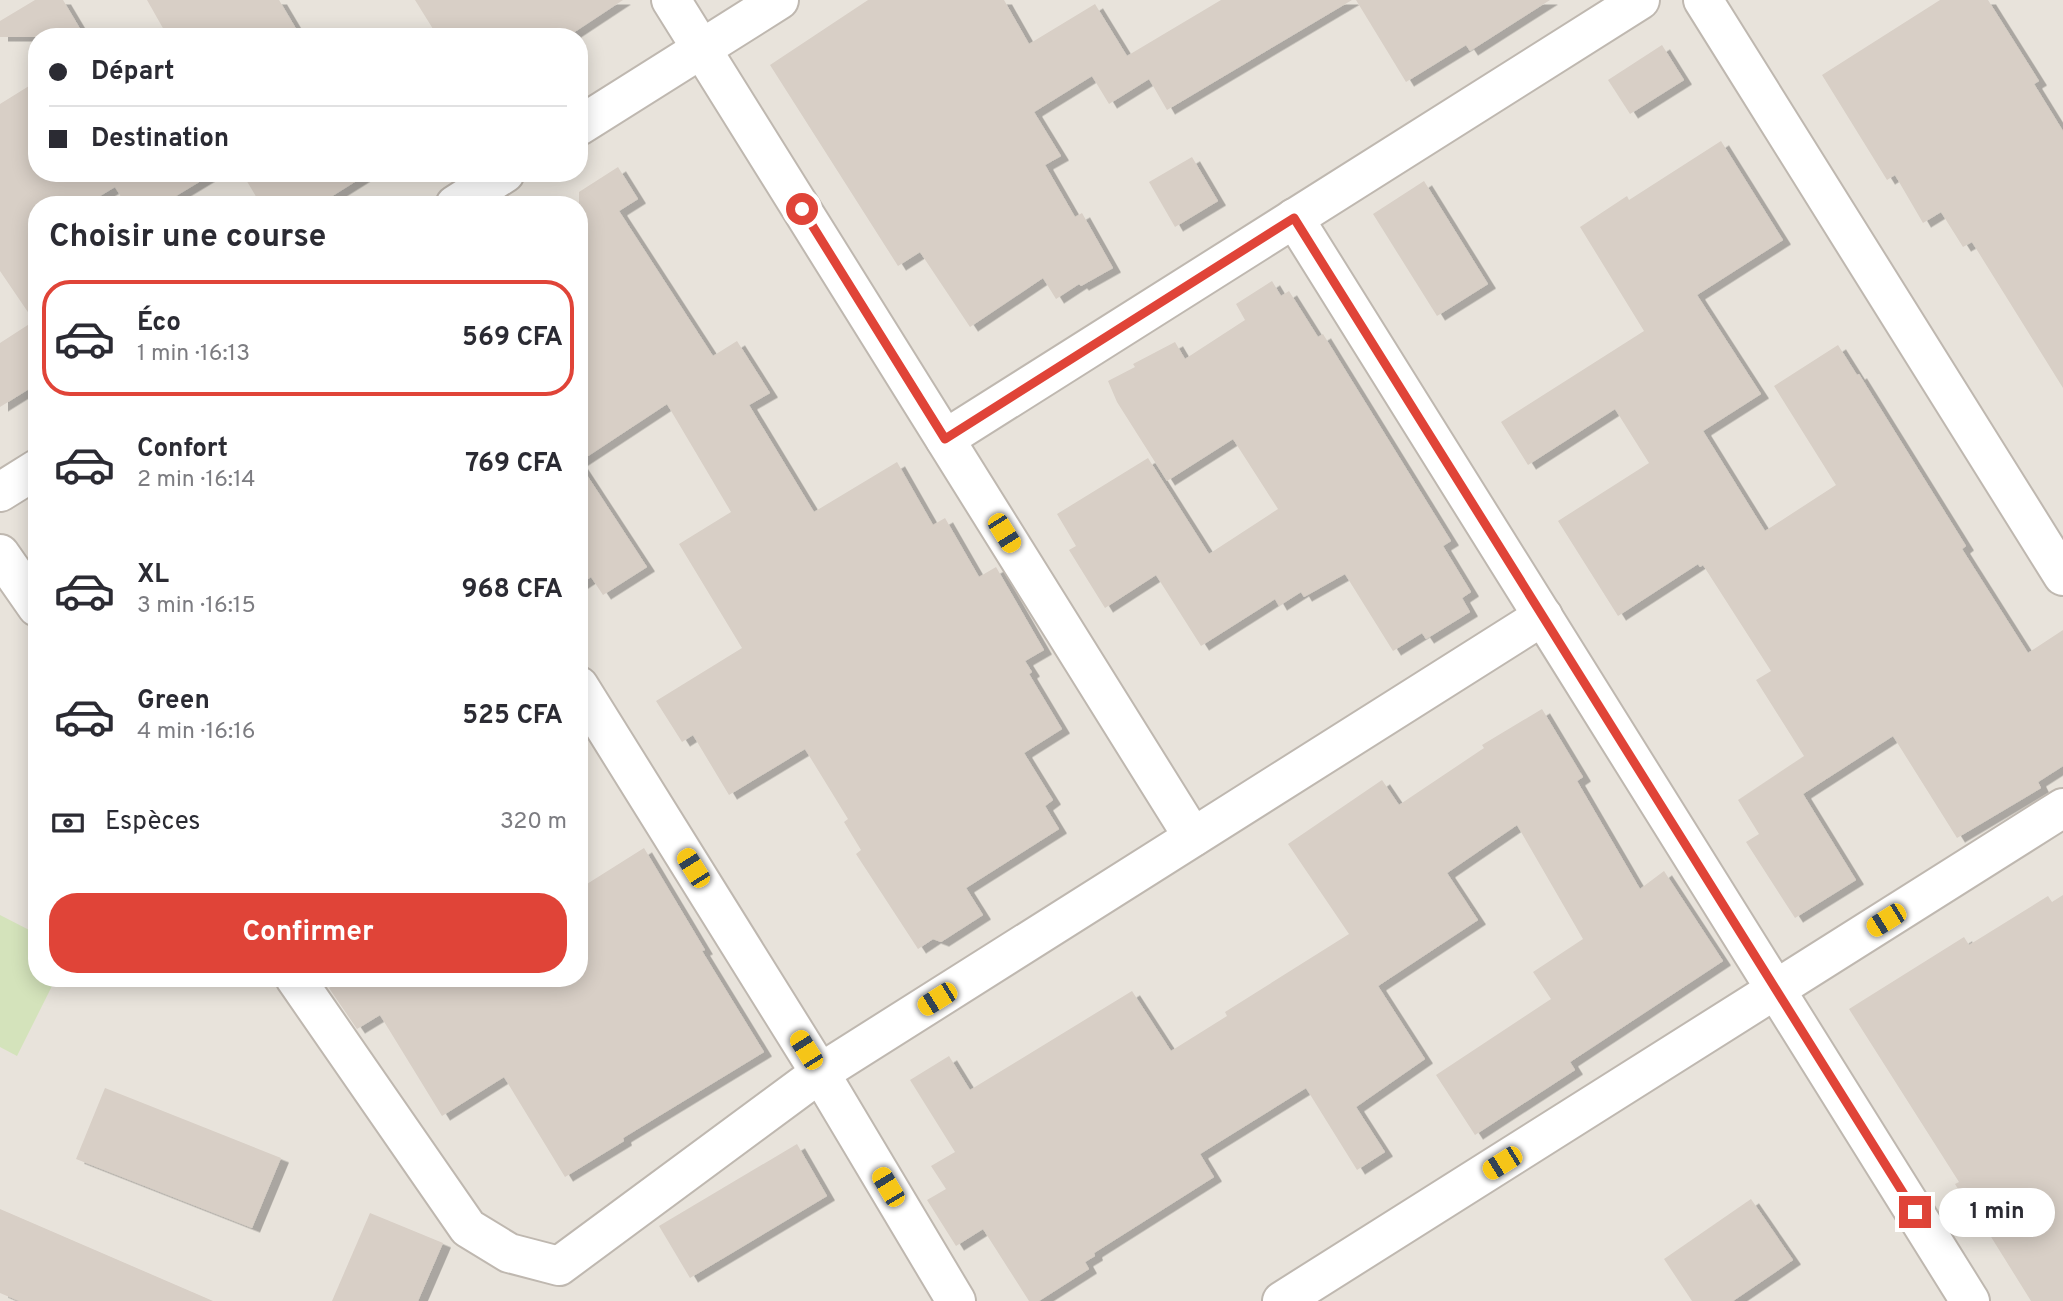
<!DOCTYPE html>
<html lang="fr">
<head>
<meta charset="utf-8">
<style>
	body { margin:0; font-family:Overpass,sans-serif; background:#f7f7f7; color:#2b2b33; height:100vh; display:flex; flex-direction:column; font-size:26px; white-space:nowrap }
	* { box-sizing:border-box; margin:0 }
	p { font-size:23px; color:#7c7c81 }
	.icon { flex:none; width:38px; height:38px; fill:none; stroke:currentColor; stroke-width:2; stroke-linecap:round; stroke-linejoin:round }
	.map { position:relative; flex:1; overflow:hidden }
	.drawer { position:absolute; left:28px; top:196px; width:560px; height:791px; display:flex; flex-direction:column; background:#fff; border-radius:28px; box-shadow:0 4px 18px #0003 }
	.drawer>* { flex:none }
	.banner { position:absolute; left:28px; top:28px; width:560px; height:154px; border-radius:28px; box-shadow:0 4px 18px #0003; display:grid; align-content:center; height:154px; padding:0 21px; background:#fff }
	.end { position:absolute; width:32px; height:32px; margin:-16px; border:9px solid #e04438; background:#fff; box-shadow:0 0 0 4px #fff }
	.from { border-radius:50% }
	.bubble { position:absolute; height:49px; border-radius:24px; background:#fff; box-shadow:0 4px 18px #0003; font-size:23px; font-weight:700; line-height:49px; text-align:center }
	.car { position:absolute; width:21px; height:42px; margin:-21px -10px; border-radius:9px; box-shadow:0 0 5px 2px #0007; background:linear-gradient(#f5c518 24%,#345 0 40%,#f5c518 0 76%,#345 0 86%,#f5c518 0) }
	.banner b { display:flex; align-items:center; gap:24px; height:66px; font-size:26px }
	.banner b+b { border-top:2px solid #e1e1e2 }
	.banner i { width:18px; height:18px; background:#2b2b33 }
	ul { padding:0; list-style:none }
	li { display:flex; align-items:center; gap:21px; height:116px; margin:0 14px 10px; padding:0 7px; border:4px solid transparent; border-radius:28px }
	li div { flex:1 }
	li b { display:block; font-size:26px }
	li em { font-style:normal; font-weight:700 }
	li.on { border-color:#e04438 }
	li>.icon { width:63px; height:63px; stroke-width:1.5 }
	h2 { padding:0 21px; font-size:32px; line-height:84px }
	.pay { display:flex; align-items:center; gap:18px; height:77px; padding:0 21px; font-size:26px }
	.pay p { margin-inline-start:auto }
	.cta { display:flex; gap:14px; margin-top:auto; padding:14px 21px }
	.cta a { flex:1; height:80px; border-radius:28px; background:#e04438; color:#fff; font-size:28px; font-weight:700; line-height:80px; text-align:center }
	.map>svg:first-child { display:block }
	.residential { fill:#e8e3db; fill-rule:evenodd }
	.green { fill:#d4e3bb }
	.building { fill:#d8cfc6; filter:url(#shadow) }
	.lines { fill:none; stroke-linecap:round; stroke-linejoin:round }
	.street-casing { stroke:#bfb8b0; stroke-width:42 }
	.street { stroke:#fff; stroke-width:38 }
	.route { stroke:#e04438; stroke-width:9 }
</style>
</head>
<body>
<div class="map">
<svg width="2063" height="1301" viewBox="0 0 2063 1301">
	<defs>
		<filter id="shadow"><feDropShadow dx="8" dy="4.5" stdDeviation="0" flood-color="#0004"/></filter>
	</defs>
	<rect width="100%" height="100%" fill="#f4f1ed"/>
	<path class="residential" d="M 0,0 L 2063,0 L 2063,1301 L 0,1301 ZM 37,37 L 579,37 L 579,173 L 37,173 ZM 37,205 L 579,205 L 579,978 L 37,978 Z"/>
	<path class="green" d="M 0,915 L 37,934 L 37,978 L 56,978 L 17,1056 L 0,1047 Z"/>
	<g class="building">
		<path d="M 35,0 L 63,0 L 85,37 L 0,37 L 0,21 Z"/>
		<path d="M 147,0 L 279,0 L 301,37 L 168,37 Z"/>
		<path d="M 415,0 L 623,0 L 567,37 L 438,37 Z"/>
		<path d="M 868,0 L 1004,0 L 1029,44 L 1095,4 L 1127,56 L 1221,0 L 1352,0 L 1167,110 L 1149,79 L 1109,104 L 1092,76 L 1034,112 L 1061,156 L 1045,165 L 1075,217 L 1082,213 L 1113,268 L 1081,286 L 1079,284 L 1056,299 L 1043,278 L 970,327 L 920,252 L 898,266 L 770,65 Z"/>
		<path d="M 1356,0 L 1550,0 L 1470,51 L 1466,45 L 1406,82 Z"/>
		<path d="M 1940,0 L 1988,0 L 2039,81 L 2034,84 L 2063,131 L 2063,388 L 1972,242 L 1963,247 L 1941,212 L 1923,223 L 1895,175 L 1887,180 L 1822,75 Z"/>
		<path d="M 1662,45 L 1684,80 L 1630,114 L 1608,80 Z"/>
		<path d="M 37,81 L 37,173 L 214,173 L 161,205 L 126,205 L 115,187 L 85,205 L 37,205 L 37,384 L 0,407 L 0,343 L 34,321 L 0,271 L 0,104 Z"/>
		<path d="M 1721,141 L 1783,240 L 1697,295 L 1761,394 L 1703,431 L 1765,531 L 1836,485 L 1774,386 L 1838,345 L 1857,375 L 1859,374 L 1966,546 L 1962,549 L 2028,653 L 2063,630 L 2063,766 L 2038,782 L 2041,788 L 1957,838 L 1893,736 L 1803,794 L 1856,880 L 1795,918 L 1746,842 L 1759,834 L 1738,800 L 1804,756 L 1756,680 L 1771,671 L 1703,565 L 1700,567 L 1698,564 L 1618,616 L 1558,521 L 1649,463 L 1615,409 L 1528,465 L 1501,422 L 1644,331 L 1580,227 L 1627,196 L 1629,200 Z"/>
		<path d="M 1192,157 L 1218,201 L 1175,227 L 1149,182 Z"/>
		<path d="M 618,167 L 638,199 L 619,211 L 713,356 L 737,341 L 770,393 L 749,405 L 814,512 L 897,462 L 933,525 L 945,518 L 979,577 L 996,567 L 1044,650 L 1025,661 L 1032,672 L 1029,674 L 1062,729 L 1024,753 L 1053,800 L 1045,806 L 1059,829 L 966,888 L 983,915 L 941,942 L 933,939 L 918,949 L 856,854 L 861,850 L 844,822 L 848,819 L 805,749 L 729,795 L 693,735 L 682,742 L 656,701 L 742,648 L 679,544 L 731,512 L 667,404 L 579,462 L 579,192 Z"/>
		<path d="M 242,173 L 369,173 L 318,205 L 261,205 Z"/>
		<path d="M 1424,181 L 1488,284 L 1437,316 L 1373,214 Z"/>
		<path d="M 1272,281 L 1281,296 L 1289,291 L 1318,337 L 1323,334 L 1451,541 L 1443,546 L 1471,592 L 1462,598 L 1470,612 L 1426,639 L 1422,633 L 1393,651 L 1345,574 L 1304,597 L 1301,592 L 1279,606 L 1275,599 L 1201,646 L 1156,575 L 1105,608 L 1069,550 L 1076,546 L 1057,514 L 1148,458 L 1209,554 L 1278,509 L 1233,439 L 1167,481 L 1117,402 L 1108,381 L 1135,367 L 1133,364 L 1175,342 L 1185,359 L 1245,320 L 1236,304 Z"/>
		<path d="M 579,463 L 647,567 L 603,595 L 591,577 L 579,585 Z"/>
		<path d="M 1542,709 L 1583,777 L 1577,781 L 1640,889 L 1664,871 L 1723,961 L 1570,1062 L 1575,1070 L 1475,1135 L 1436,1075 L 1551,999 L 1533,972 L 1583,939 L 1517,825 L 1447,873 L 1478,920 L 1378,986 L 1425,1059 L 1356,1107 L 1385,1152 L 1357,1170 L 1306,1088 L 1200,1154 L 1214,1177 L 1094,1253 L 1095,1256 L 1085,1262 L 1089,1269 L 1039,1301 L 1029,1301 L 983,1229 L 956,1246 L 927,1200 L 946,1189 L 931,1166 L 955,1152 L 910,1080 L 949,1056 L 970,1090 L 1132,991 L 1171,1051 L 1227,1016 L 1225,1012 L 1349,934 L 1288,844 L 1382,780 L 1399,805 L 1484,748 L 1482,745 Z"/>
		<path d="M 644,848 L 705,950 L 702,951 L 764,1052 L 623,1138 L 624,1141 L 565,1177 L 504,1077 L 442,1116 L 380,1015 L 357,1029 L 329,988 L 345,978 L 579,978 L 579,889 Z"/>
		<path d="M 2063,895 L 2063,1301 L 2031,1301 L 1983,1224 L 1981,1226 L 1955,1184 L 1959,1182 L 1849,1009 L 1964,937 L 1969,945 L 2048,896 L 2052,902 Z"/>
		<path d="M 105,1088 L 281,1158 L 252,1228 L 76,1159 Z"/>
		<path d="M 797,1144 L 827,1196 L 690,1278 L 659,1226 Z"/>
		<path d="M 1751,1199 L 1793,1260 L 1733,1301 L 1692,1301 L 1664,1259 Z"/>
		<path d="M 0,1209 L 213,1301 L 19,1301 L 0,1293 Z"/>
		<path d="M 370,1213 L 443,1243 L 418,1301 L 332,1301 Z"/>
	</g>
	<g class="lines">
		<g class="street-casing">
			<g id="street">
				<path d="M 671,0 L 1193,837"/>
				<path d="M 1703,0 L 2063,576"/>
				<path d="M 579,126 L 779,0"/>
				<path d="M 455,205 L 505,173"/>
				<path d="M 1294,218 L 1970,1301"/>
				<path d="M 945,439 L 1640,0"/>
				<path d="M 0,492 L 37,469"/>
				<path d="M 0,554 L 37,607"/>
				<path d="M 579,686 L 820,1073 L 956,1301"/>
				<path d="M 295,978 L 468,1228 L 509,1253 L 559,1266 L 820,1073 L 1543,616"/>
				<path d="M 1282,1301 L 2063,808"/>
			</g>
		</g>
		<use href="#street" class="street"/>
	</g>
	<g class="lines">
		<path class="route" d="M 802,209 L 945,439 L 1294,218 L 1915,1212"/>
	</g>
</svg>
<i class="end from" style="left:802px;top:209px"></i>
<i class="end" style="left:1915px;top:1212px"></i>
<div class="bubble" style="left:1939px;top:1188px;width:116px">1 min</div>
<i class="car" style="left:1004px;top:533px;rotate:148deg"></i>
<i class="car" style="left:693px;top:868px;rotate:328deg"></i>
<i class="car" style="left:1886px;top:920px;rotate:238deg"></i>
<i class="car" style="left:937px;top:999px;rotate:238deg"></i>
<i class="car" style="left:806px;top:1050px;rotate:328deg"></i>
<i class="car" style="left:1502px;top:1163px;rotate:238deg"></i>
<i class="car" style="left:888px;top:1187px;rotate:329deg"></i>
<div class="banner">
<b><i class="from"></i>Départ</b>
<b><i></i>Destination</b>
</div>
<section class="drawer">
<h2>Choisir une course</h2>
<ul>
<li class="on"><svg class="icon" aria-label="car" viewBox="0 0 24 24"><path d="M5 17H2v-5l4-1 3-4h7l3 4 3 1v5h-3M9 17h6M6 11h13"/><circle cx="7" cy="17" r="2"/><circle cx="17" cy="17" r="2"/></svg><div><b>Éco</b><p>1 min · 16:13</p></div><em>569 CFA</em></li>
<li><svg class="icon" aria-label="car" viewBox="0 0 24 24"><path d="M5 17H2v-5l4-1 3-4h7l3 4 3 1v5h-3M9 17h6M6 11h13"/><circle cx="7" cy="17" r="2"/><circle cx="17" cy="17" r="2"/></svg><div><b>Confort</b><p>2 min · 16:14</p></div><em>769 CFA</em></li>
<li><svg class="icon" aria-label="car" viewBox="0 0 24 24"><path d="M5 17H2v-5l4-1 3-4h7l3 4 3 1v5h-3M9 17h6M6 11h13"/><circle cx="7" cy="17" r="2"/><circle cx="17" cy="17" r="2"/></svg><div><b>XL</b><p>3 min · 16:15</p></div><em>968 CFA</em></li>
<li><svg class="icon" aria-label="car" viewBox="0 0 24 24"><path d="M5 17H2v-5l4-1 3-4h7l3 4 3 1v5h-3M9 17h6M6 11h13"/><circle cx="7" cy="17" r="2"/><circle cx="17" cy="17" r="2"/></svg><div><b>Green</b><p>4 min · 16:16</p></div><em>525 CFA</em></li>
</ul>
<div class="pay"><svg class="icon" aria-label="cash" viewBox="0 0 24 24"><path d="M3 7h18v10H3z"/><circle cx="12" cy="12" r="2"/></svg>Espèces<p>320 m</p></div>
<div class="cta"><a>Confirmer</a></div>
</section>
</div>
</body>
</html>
